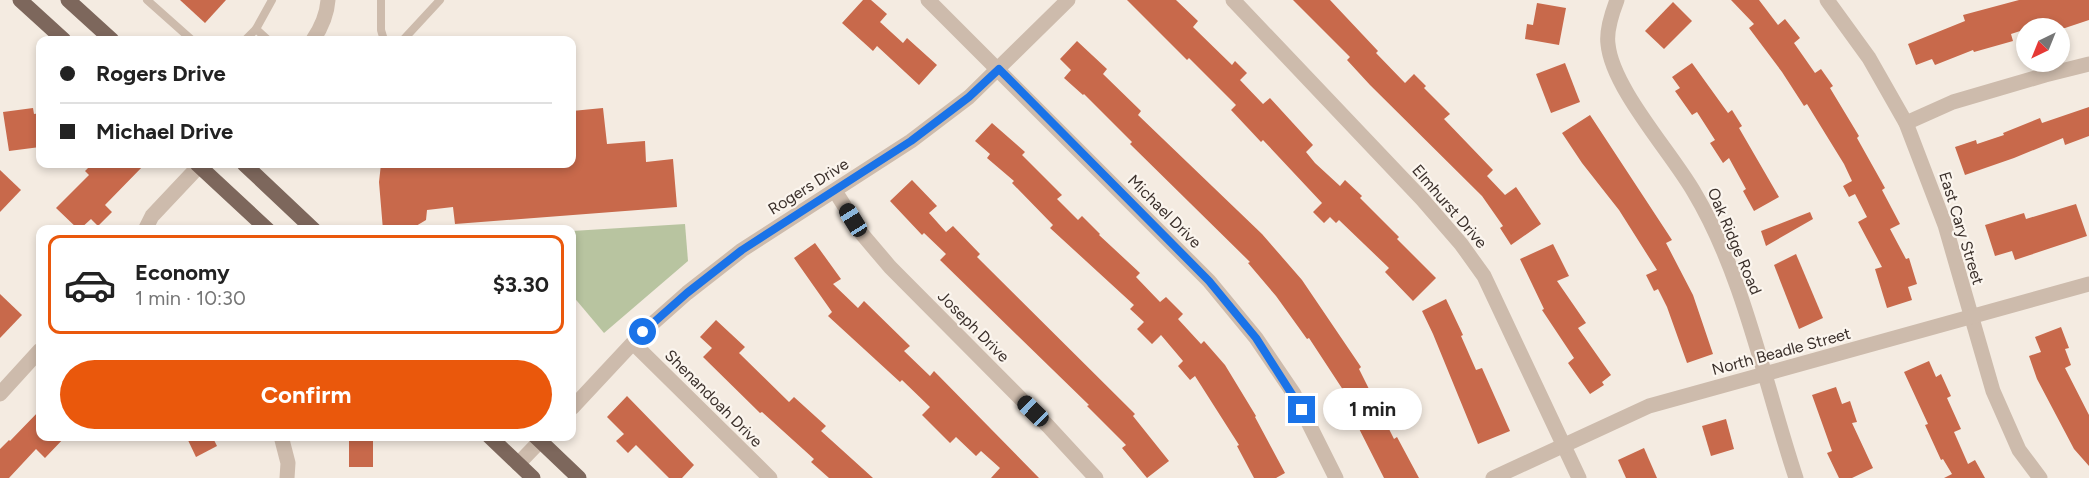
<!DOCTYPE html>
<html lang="en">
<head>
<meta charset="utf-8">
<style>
	body { margin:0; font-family:Figtree,sans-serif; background:#f2f2f2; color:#222; height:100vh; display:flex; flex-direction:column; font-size:22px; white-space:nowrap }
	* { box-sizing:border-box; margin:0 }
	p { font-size:20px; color:#767676 }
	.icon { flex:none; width:33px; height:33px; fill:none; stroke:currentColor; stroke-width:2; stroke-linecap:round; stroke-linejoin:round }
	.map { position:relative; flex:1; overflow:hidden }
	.panel { position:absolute; left:36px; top:225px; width:540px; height:216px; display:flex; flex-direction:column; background:#fff; border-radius:12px; box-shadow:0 3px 9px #0003 }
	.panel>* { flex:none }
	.banner { position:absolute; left:36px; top:36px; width:540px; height:132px; border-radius:12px; box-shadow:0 3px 9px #0003; display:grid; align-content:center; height:132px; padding:0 24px; background:#fff }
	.needle { width:39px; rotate:223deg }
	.fabs { position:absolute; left:2016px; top:18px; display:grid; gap:12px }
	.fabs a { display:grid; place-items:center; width:54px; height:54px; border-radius:50%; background:#fff; box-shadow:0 3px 9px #0003; font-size:30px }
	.end { position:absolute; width:27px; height:27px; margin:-14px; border:8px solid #1a73e8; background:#fff; box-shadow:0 0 0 3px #fff }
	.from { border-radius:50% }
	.bubble { position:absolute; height:42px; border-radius:21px; background:#fff; box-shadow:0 3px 9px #0003; font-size:20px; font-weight:700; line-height:42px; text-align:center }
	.car { position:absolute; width:18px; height:36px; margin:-18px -9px; border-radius:8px; box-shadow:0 0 4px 2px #0007; background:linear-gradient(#222 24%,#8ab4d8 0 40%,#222 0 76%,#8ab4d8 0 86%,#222 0) }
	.banner b { display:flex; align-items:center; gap:21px; height:57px; font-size:22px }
	.banner b+b { border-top:2px solid #e0e0e0 }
	.banner i { width:15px; height:15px; background:#222 }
	ul { padding:10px 0 0; list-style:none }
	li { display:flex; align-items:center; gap:18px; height:99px; margin:0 12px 9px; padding:0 12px; border:3px solid transparent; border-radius:12px }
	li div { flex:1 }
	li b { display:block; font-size:22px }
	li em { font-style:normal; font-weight:700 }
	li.selected { border-color:#ea580c }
	li>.icon { width:54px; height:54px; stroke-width:1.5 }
	.cta { display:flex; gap:12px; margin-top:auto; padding:12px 24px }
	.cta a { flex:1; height:69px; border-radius:36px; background:#ea580c; color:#fff; font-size:24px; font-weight:700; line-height:69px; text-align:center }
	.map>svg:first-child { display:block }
	.green { fill:#b8c4a0 }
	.building { fill:#c8694b }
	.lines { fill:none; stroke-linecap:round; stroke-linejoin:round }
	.lane { stroke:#cdbbac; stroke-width:8 }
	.street { stroke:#cdbbac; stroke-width:15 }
	.primary { stroke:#7d675c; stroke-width:15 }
	.route { stroke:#1a73e8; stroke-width:8 }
	.labels { text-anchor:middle; stroke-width:4.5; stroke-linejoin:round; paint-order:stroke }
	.street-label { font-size:16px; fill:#3b302b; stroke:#fbf5ee }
</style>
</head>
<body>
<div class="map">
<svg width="2089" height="478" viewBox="0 0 2089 478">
	<rect width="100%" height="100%" fill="#f4ebe1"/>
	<path class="green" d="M 685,224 L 688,261 L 604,333 L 572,295 L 572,231 Z"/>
	<g class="building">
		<path d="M 180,0 L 226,0 L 205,23 Z"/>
		<path d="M 863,0 L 871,0 L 887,14 L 880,22 L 903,43 L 907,38 L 937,65 L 919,85 L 877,46 L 873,51 L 842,23 Z"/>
		<path d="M 1127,0 L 1176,0 L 1198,21 L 1193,27 L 1232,65 L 1235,61 L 1247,73 L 1240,80 L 1263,104 L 1270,98 L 1313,145 L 1306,152 L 1315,163 L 1340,186 L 1345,180 L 1362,196 L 1360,198 L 1399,237 L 1397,239 L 1436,278 L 1413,301 L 1385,272 L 1389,268 L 1339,220 L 1336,223 L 1330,217 L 1324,223 L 1313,212 L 1322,203 L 1263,140 L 1261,142 L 1231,110 L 1236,105 L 1189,58 L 1187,60 Z"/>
		<path d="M 1293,0 L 1330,0 L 1378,51 L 1376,53 L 1405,83 L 1414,74 L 1426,86 L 1424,88 L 1450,114 L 1444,119 L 1493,170 L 1487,176 L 1505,195 L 1516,187 L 1541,224 L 1511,245 L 1500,228 L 1503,226 L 1482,196 L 1370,85 L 1347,60 L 1350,57 Z"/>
		<path d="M 1731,0 L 1759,0 L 1778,25 L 1785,19 L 1800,38 L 1794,43 L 1815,73 L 1821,69 L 1833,86 L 1830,88 L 1859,136 L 1857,138 L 1885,188 L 1882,190 L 1900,224 L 1890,229 L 1906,259 L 1909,258 L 1917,284 L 1908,287 L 1912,300 L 1887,308 L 1875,269 L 1882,267 L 1858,222 L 1867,217 L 1855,194 L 1849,197 L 1843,186 L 1852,181 L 1844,164 L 1807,104 L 1804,106 L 1782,72 L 1749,28 L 1754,24 Z"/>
		<path d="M 2019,0 L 2089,0 L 2089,20 L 2065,28 L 2047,28 L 2045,23 L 2011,34 L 2013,41 L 1974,52 L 1973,50 L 1935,65 L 1932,59 L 1916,65 L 1908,44 L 1965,21 L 1963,15 Z"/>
		<path d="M 1673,2 L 1692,21 L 1664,49 L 1645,31 Z"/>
		<path d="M 1537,3 L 1566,8 L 1559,45 L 1525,39 L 1527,24 L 1533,25 Z"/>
		<path d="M 1077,41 L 1107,69 L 1103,74 L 1141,111 L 1138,115 L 1262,234 L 1302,280 L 1361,367 L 1359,369 L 1394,439 L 1397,437 L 1419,478 L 1384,478 L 1345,401 L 1349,399 L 1309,338 L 1307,339 L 1276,296 L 1248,263 L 1250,262 L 1130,144 L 1132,142 L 1084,94 L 1083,95 L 1064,78 L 1071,70 L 1060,59 Z"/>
		<path d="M 1565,63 L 1580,102 L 1551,113 L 1536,74 Z"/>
		<path d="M 1692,63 L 1728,113 L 1732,110 L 1742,126 L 1739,128 L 1779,197 L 1754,211 L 1743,191 L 1746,189 L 1729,158 L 1723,163 L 1710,143 L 1715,140 L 1697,112 L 1692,115 L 1675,91 L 1680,88 L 1672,77 Z"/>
		<path d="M 2089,107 L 2089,136 L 2065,145 L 2063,138 L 2014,158 L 1965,175 L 1955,147 L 1976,140 L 1977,144 L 2004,135 L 2003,133 L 2040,118 L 2042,123 Z"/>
		<path d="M 33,108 L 34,114 L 40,113 L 40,147 L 9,151 L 3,112 Z"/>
		<path d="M 603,108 L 607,144 L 645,141 L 646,162 L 673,159 L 677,207 L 455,224 L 453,207 L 427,210 L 426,220 L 411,229 L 383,230 L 379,182 L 381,164 L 572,164 L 572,111 Z"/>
		<path d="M 1590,115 L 1672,240 L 1666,243 L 1693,295 L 1713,354 L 1687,363 L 1667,307 L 1658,289 L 1654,291 L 1646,275 L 1657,270 L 1619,210 L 1582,163 L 1562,133 Z"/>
		<path d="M 992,123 L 1025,152 L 1022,155 L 1062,195 L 1057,199 L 1078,220 L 1082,216 L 1100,234 L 1099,235 L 1140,273 L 1136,277 L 1160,302 L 1166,297 L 1183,314 L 1178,319 L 1201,344 L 1204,341 L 1225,365 L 1256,416 L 1255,417 L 1285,473 L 1276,478 L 1254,478 L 1237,446 L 1239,445 L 1195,376 L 1190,380 L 1178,366 L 1183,361 L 1161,335 L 1152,344 L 1137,329 L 1144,322 L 1130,309 L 1134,305 L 1050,228 L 1053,225 L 1012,183 L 1014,181 L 987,158 L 990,154 L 975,141 Z"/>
		<path d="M 92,164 L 145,164 L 105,205 L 112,212 L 98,226 L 91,219 L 79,230 L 56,208 L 89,175 L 85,171 Z"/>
		<path d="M 0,170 L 21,190 L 0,212 Z"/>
		<path d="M 912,180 L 937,206 L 929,213 L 946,232 L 953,226 L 980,254 L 977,257 L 1135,414 L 1133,416 L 1169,461 L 1147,478 L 1122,448 L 1126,445 L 1087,406 L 1089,405 L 940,260 L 946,254 L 924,233 L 922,235 L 890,201 Z"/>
		<path d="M 2076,204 L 2087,236 L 2015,260 L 2012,251 L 1995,256 L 1985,225 L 2024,213 L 2026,219 Z"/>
		<path d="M 1810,212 L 1813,219 L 1766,246 L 1761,231 Z"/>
		<path d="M 815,243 L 841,279 L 833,284 L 858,308 L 864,301 L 910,346 L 904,351 L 930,376 L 934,371 L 1039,478 L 991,478 L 1000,468 L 981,451 L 976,456 L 956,437 L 950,443 L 922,415 L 930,407 L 902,380 L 900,382 L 828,316 L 832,312 L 794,258 Z"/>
		<path d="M 1553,244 L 1569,276 L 1557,281 L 1586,323 L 1578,328 L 1611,375 L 1602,382 L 1604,385 L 1590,394 L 1568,363 L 1574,358 L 1542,310 L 1544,309 L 1520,259 Z"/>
		<path d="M 1796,254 L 1823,318 L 1799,329 L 1774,265 Z"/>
		<path d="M 0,294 L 22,315 L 0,338 Z"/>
		<path d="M 1446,299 L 1463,335 L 1461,336 L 1476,370 L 1482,368 L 1510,431 L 1478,444 L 1433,334 L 1422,311 Z"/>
		<path d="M 716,320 L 745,347 L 739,353 L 789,402 L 794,397 L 826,426 L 821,431 L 873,478 L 829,478 L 811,462 L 814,459 L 762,412 L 760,413 L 703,357 L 712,348 L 700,337 Z"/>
		<path d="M 2061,327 L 2069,348 L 2065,349 L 2071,365 L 2065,368 L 2089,415 L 2089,466 L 2074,449 L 2037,379 L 2029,356 L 2041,352 L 2035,337 Z"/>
		<path d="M 1929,361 L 1936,377 L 1941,374 L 1951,396 L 1947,398 L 1961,429 L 1954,432 L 1968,464 L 1975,460 L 1985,478 L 1944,478 L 1952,474 L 1943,459 L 1941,460 L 1925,425 L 1928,424 L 1904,372 Z"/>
		<path d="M 1836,387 L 1842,404 L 1850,401 L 1857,422 L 1852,423 L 1873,468 L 1852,478 L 1839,478 L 1827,453 L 1832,451 L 1812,395 Z"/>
		<path d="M 627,396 L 694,465 L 682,478 L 669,478 L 636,445 L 628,453 L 616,441 L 624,434 L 607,417 Z"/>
		<path d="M 40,410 L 40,436 L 66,436 L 45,458 L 36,449 L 9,478 L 0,478 L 0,449 L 9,440 L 10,441 Z"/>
		<path d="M 1726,419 L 1734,449 L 1711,456 L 1702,426 Z"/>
		<path d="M 186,436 L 212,436 L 217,446 L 196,457 Z"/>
		<rect x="349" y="436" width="24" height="31"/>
		<path d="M 1644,448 L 1657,478 L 1626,478 L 1618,460 Z"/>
	</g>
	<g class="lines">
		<g class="lane">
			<path d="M 147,0 L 192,40"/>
			<path d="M 381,0 L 381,30 L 384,40"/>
			<path d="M 256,29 L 272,0"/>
			<path d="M 245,40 L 256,29 L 268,40"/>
			<path d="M 403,40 L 440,0"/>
		</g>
		<g class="street">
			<path d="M 928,0 L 1209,281 L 1256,338 L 1294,394 L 1336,478"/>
			<path d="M 1233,0 L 1422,199 L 1461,244 L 1484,276 L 1579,478"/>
			<path d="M 1617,0 C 1612,13 1606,30 1608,44 C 1612,88 1671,152 1694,192 C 1744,275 1765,385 1796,478"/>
			<path d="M 1827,0 L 1869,58 L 1906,123 L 1945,225 L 1993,391 L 2019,450 L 2040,478"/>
			<path d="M 313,40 C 321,28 327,15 328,0"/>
			<path d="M 1906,123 L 1953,102 L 2045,75 L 2089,64"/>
			<path d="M 835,191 L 862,234 L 890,267 L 1048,426 L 1096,478"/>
			<path d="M 145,230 L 152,216 L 201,164"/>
			<path d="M 633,343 L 770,478"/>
			<path d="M 0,394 L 40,350"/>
			<path d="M 572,408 L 643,332 L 687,293 L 742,250 L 911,141 L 969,97 L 1068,0"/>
			<path d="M 281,436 L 288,463 L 287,478"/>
			<path d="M 518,464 L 545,436"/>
			<path d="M 1493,478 L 1649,406 L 2089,284"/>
		</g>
		<g class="primary">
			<path d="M 20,0 L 64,40"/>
			<path d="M 68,0 L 112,40"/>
			<path d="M 197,164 L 268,230"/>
			<path d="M 244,164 L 314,230"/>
			<path d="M 489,436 L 533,478"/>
			<path d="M 535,436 L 579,478"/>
		</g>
	</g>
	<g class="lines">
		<path class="route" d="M 643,332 L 687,293 L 742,250 L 911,141 L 969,97 L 999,69 L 1209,281 L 1256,338 L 1302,410"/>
	</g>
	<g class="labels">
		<g class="street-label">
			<text transform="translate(808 186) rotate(-32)" y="6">Rogers Drive</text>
			<text transform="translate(1450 206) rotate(49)" y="6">Elmhurst Drive</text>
			<text transform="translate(1165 211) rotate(45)" y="6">Michael Drive</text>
			<text transform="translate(1962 228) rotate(73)" y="6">East Cary Street</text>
			<text transform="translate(1735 241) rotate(67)" y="6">Oak Ridge Road</text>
			<text transform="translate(974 326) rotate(45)" y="6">Joseph Drive</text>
			<text transform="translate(1781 351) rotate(-15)" y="6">North Beadle Street</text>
			<text transform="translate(714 398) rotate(45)" y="6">Shenandoah Drive</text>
		</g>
	</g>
</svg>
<div class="fabs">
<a><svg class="needle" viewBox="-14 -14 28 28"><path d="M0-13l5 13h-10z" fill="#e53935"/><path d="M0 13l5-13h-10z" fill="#767676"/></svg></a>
</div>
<i class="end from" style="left:643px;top:332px"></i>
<i class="end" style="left:1302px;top:410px"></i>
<div class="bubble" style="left:1323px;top:388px;width:99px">1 min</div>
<i class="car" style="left:853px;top:220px;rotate:328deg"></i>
<i class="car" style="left:1033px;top:411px;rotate:314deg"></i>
<div class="banner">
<b><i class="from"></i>Rogers Drive</b>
<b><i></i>Michael Drive</b>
</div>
<section class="panel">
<ul>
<li class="selected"><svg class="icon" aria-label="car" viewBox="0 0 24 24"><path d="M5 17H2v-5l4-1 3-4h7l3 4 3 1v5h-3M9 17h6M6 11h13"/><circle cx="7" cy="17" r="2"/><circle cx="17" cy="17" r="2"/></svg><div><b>Economy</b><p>1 min · 10:30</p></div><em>$3.30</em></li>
</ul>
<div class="cta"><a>Confirm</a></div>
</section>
</div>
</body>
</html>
